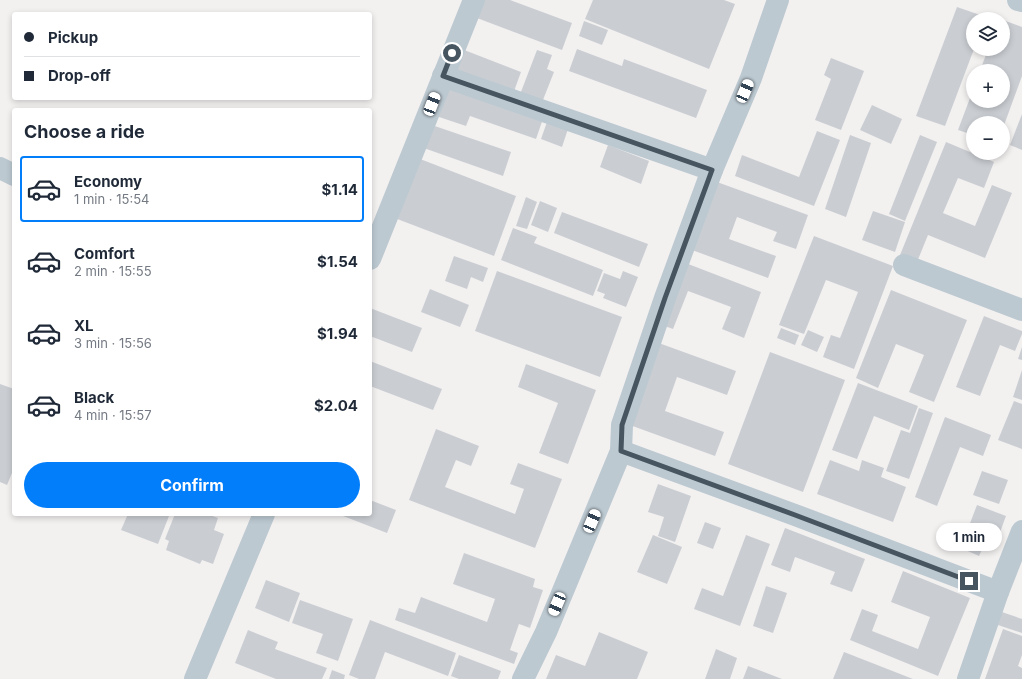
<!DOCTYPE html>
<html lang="en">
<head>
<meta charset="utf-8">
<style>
	body { margin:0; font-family:Inter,sans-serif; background:#f2f2f3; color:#1f2937; height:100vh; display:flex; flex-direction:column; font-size:15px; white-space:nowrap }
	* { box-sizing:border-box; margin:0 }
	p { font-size:13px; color:#747a83 }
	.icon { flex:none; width:22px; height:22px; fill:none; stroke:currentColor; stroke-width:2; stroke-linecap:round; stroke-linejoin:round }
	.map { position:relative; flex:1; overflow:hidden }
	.side { position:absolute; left:12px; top:108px; width:360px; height:408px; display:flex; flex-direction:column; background:#fff; border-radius:4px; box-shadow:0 2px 6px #0003 }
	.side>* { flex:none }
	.top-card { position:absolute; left:12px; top:12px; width:360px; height:88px; border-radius:4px; box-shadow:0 2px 6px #0003; display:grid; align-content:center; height:88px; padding:0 12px; background:#fff }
	.tools { position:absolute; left:966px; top:12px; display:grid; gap:8px }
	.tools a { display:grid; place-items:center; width:44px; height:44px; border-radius:50%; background:#fff; box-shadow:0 2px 6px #0003; font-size:20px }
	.end { position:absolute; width:18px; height:18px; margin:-9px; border:5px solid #465560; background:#fff; box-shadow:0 0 0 2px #fff }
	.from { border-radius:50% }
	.bubble { position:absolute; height:28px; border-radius:14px; background:#fff; box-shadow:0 2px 6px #0003; font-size:13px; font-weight:700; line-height:28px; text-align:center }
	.car { position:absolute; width:12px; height:24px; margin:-12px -6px; border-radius:5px; box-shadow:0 0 3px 1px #0007; background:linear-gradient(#fff 24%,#345 0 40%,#fff 0 76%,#345 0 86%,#fff 0) }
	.top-card b { display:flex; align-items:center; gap:14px; height:38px; font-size:15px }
	.top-card b+b { border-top:1px solid #e0e1e3 }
	.top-card i { width:10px; height:10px; background:#1f2937 }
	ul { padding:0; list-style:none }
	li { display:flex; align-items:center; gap:12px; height:66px; margin:0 8px 6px; padding:0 4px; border:2px solid transparent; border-radius:4px }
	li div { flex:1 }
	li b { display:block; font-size:15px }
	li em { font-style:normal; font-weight:700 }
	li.active { border-color:#037efa }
	li>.icon { width:36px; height:36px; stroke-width:1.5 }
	h2 { padding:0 12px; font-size:18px; line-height:48px }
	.button { display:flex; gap:8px; margin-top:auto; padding:8px 12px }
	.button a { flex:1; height:46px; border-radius:24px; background:#037efa; color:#fff; font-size:16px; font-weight:700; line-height:46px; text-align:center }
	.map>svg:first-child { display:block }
	.building { fill:#caced3 }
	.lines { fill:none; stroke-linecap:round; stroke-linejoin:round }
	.minor { stroke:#bcc9d1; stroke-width:22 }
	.route { stroke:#465560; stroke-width:5 }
</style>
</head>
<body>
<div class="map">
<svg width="1022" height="679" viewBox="0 0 1022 679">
	<rect width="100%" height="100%" fill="#f3f0f0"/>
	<g class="building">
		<path d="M 475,0 L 510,0 L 572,23 L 562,50 L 469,15 Z"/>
		<path d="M 593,0 L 724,0 L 735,4 L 709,69 L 585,19 Z"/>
		<path d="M 957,7 L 986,17 L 985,19 L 973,19 L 974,49 L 945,126 L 916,116 Z"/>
		<path d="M 1003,20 L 1022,27 L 1022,76 L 1003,128 L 1003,123 L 973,123 L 973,135 L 958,130 L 973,90 L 973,101 L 1003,101 L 1003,71 L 980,71 L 988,49 L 1003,49 Z"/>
		<path d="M 584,21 L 608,30 L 602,45 L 579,36 Z"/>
		<path d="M 459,48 L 521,72 L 513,94 L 450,69 Z"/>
		<path d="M 577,49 L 622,66 L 624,59 L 707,90 L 696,118 L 569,71 Z"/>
		<path d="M 537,50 L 552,55 L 547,69 L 554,72 L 541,105 L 519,97 Z"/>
		<path d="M 831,58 L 864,71 L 841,130 L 815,120 L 831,79 L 824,75 Z"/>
		<path d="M 441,80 L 544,116 L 536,139 L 470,116 L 466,126 L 430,114 Z"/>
		<path d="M 872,105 L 902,119 L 891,144 L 860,130 Z"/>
		<path d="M 1022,114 L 1022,150 L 1010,145 Z"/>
		<path d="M 548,119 L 569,126 L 562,147 L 541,139 Z"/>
		<path d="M 426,123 L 511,152 L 503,176 L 418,146 Z"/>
		<path d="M 817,131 L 840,140 L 814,206 L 735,176 L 742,155 L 799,177 Z"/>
		<path d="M 850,135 L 871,143 L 846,217 L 825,209 Z"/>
		<path d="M 920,135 L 937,142 L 905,221 L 889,214 Z"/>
		<path d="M 946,142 L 994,162 L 984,188 L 958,178 L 943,213 L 975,226 L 992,185 L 1012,193 L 985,258 L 928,235 L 917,262 L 900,255 Z"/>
		<path d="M 608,145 L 649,161 L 641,184 L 600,167 Z"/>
		<path d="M 415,157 L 516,196 L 494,256 L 392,217 Z"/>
		<path d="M 717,182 L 808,215 L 796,249 L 773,241 L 777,232 L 737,217 L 729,239 L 776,256 L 768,278 L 692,250 Z"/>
		<path d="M 526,197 L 537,202 L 527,229 L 516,226 Z"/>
		<path d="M 540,201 L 557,208 L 548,232 L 531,225 Z"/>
		<path d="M 873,211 L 905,222 L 895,252 L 862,240 Z"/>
		<path d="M 562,212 L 648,244 L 639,267 L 554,233 Z"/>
		<path d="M 513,228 L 537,237 L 534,243 L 603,270 L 593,296 L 501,260 Z"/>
		<path d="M 814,236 L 893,266 L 854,369 L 823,357 L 831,335 L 840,338 L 858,292 L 826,280 L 804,334 L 779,325 Z"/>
		<path d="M 454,256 L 488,268 L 483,282 L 471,277 L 467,289 L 445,281 Z"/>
		<path d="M 683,262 L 761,292 L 744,338 L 722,329 L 731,307 L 688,291 L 673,329 L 659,324 Z"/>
		<path d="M 497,271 L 622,317 L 600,377 L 475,331 Z"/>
		<path d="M 623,271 L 638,277 L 626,307 L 603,298 L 605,294 L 597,291 L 604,273 L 620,279 Z"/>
		<path d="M 430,289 L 469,305 L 460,327 L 421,312 Z"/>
		<path d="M 891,290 L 967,320 L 934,402 L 909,392 L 924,355 L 896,344 L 878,388 L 856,378 Z"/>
		<path d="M 370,308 L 422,328 L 412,352 L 370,336 Z"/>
		<path d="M 984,316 L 1022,331 L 1022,334 L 1015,351 L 1000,345 L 980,396 L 956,387 Z"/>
		<path d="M 781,328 L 799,335 L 795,345 L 777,338 Z"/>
		<path d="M 808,330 L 824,337 L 817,352 L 801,345 Z"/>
		<path d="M 656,342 L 736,371 L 727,395 L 677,377 L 665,411 L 724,432 L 715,456 L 627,424 Z"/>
		<path d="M 1022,347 L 1022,360 L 1018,359 Z"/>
		<path d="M 770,352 L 845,380 L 803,492 L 728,464 Z"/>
		<path d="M 370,361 L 442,389 L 433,410 L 370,386 Z"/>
		<path d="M 526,364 L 596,390 L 568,464 L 539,453 L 558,403 L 518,387 Z"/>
		<path d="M 1022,370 L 1022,400 L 1013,397 Z"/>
		<path d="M 858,383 L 918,406 L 909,430 L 874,416 L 857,459 L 832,450 Z"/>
		<path d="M 0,384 L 14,389 L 14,468 L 7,485 L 0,482 Z"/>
		<path d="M 1014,401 L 1022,404 L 1022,449 L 998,440 Z"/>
		<path d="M 919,408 L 933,413 L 909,479 L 886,471 L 901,430 L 910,433 Z"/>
		<path d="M 945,417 L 991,435 L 983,456 L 960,447 L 937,506 L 915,497 Z"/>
		<path d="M 436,429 L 479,446 L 471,466 L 456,460 L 445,487 L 515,514 L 524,489 L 510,484 L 518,463 L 562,479 L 535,548 L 409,500 Z"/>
		<path d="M 830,460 L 859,471 L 862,460 L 884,468 L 881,477 L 906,487 L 893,522 L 817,494 Z"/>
		<path d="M 982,471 L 1008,480 L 999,504 L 973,495 Z"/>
		<path d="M 658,484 L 691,496 L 675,542 L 658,536 L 664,517 L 648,512 Z"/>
		<path d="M 370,500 L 396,510 L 387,533 L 338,514 L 370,514 Z"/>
		<path d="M 977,505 L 1006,516 L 996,543 L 967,531 Z"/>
		<path d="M 128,514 L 163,514 L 169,516 L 158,544 L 121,530 Z"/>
		<path d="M 175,514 L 207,514 L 218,518 L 214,530 L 224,534 L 213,564 L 202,560 L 200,564 L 166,550 L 169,541 L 165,539 Z"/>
		<path d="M 705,522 L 721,528 L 713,549 L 697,543 Z"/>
		<path d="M 785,528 L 865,559 L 852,592 L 830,584 L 835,572 L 795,557 L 790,572 L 771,565 Z"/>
		<path d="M 957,529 L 966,533 L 961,544 L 952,541 Z"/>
		<path d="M 967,534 L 985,543 L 979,556 L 961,548 Z"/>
		<path d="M 653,535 L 682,547 L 667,584 L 637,572 Z"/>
		<path d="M 746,535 L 770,544 L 740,626 L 694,609 L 702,588 L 723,596 Z"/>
		<path d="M 464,553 L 535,579 L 533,587 L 543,590 L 530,628 L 519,624 L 510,650 L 518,653 L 514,664 L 395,620 L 399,608 L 415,613 L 421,597 L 487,622 L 495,599 L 453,584 Z"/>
		<path d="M 903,571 L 970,598 L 938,676 L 850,640 L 862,609 L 878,615 L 872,631 L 918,649 L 930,617 L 891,602 Z"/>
		<path d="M 266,580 L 300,593 L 289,622 L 255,608 Z"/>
		<path d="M 766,586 L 787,593 L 773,633 L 753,626 Z"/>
		<path d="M 300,600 L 353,619 L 338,661 L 316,653 L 323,634 L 292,623 Z"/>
		<path d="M 996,610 L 1022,619 L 1022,633 L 992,623 Z"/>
		<path d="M 370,620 L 456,653 L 448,676 L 385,652 L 375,679 L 359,679 L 349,675 Z"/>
		<path d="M 1003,629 L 1022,636 L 1022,655 L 1018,666 L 1022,668 L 1022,679 L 985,679 Z"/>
		<path d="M 248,630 L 278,642 L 275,649 L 327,668 L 322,679 L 276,679 L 235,663 Z"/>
		<path d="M 599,632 L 648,652 L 637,679 L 546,679 L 556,655 L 585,666 Z"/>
		<path d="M 716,649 L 737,658 L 730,679 L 705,679 Z"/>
		<path d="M 844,652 L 913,679 L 833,679 Z"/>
		<path d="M 459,655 L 501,671 L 498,679 L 459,679 L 451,676 Z"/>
		<path d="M 748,666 L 782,679 L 743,679 Z"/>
		<path d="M 332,670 L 345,675 L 344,679 L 329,679 Z"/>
	</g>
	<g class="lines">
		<g class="minor">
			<path d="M 1018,0 L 1022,1"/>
			<path d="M 443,76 L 712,170"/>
			<path d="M 0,168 L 14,175"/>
			<path d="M 370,259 L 474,0"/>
			<path d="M 904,265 L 1022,310"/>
			<path d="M 621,451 L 795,515 L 998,592"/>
			<path d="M 195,679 L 264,514"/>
			<path d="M 523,679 L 546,632 L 621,451 L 622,425 L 665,298 L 712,170 L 751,78 L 778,0"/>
			<path d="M 968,679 L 998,592 L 1022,531"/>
		</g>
	</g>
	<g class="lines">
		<path class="route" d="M 452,53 L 443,76 L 712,170 L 665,298 L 622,425 L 621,451 L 795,515 L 969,581"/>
	</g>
</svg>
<div class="tools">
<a><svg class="icon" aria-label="layers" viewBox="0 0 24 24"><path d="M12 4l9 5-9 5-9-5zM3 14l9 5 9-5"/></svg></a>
<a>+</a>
<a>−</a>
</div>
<i class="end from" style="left:452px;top:53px"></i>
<i class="end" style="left:969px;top:581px"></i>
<div class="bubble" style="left:936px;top:523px;width:66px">1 min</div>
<i class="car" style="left:745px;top:91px;rotate:23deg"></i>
<i class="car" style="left:432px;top:104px;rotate:21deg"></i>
<i class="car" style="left:592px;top:521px;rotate:23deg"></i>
<i class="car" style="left:557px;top:604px;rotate:203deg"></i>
<div class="top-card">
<b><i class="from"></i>Pickup</b>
<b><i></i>Drop-off</b>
</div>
<section class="side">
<h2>Choose a ride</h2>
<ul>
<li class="active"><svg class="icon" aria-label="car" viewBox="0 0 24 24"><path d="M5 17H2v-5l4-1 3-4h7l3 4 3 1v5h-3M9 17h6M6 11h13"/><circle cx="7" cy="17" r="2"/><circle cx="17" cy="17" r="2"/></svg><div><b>Economy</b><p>1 min · 15:54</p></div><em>$1.14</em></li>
<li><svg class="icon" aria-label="car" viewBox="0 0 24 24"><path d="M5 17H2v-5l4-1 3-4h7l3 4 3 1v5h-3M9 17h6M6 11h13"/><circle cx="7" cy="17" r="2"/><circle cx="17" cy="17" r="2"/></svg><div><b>Comfort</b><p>2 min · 15:55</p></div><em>$1.54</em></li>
<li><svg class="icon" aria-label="car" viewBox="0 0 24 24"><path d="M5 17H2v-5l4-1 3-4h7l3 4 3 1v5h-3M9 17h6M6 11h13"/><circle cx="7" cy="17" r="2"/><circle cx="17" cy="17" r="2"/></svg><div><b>XL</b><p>3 min · 15:56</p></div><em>$1.94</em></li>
<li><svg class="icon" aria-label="car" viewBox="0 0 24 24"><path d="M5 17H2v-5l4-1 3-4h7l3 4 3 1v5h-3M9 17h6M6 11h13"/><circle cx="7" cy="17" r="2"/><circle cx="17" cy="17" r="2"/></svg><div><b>Black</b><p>4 min · 15:57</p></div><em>$2.04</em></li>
</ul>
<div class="button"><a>Confirm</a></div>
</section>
</div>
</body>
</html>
